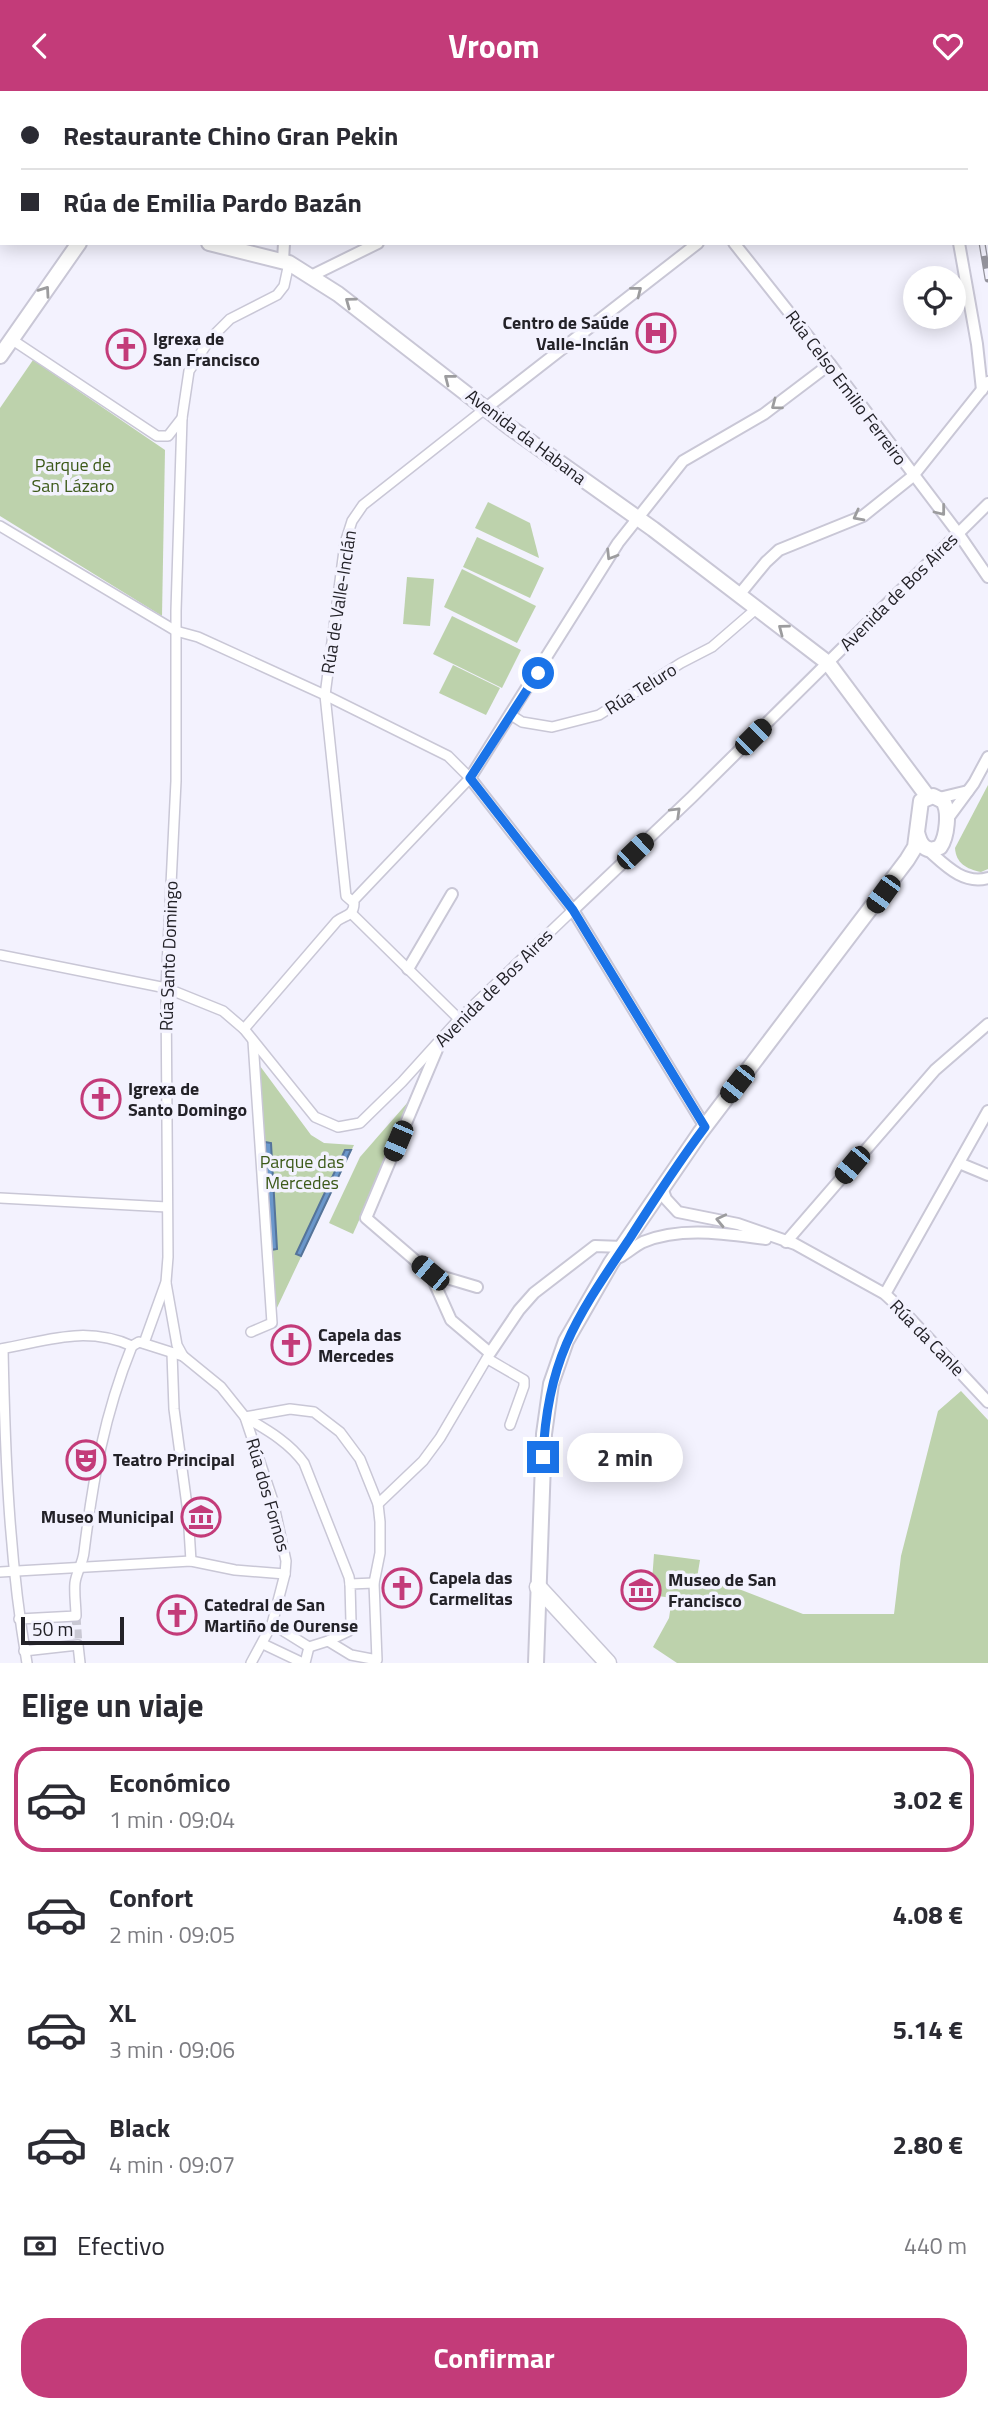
<!DOCTYPE html>
<html lang="es">
<head>
<meta charset="utf-8">
<style>
	body { margin:0; font-family:"Titillium Web",sans-serif; background:#f2f2f3; color:#2b2b33; height:100vh; display:flex; flex-direction:column; font-size:26px; white-space:nowrap }
	* { box-sizing:border-box; margin:0 }
	p { font-size:23px; color:#7c7c81 }
	.icon { flex:none; width:38px; height:38px; fill:none; stroke:currentColor; stroke-width:2; stroke-linecap:round; stroke-linejoin:round }
	.map { position:relative; height:1572px; overflow:hidden }
	.side { display:flex; flex-direction:column; background:#fff; flex:1 }
	.side>* { flex:none }
	.guide { position:absolute; left:0px; top:0px; width:989px; height:154px; box-shadow:0 4px 18px #0003; display:grid; align-content:center; height:154px; padding:0 21px; background:#fff }
	.fabs { position:absolute; left:903px; top:175px; display:grid; gap:14px }
	.fabs a { display:grid; place-items:center; width:63px; height:63px; border-radius:50%; background:#fff; box-shadow:0 4px 18px #0003; font-size:35px }
	.scale { position:absolute; left:21px; bottom:18px; width:103px; box-sizing:border-box; padding-left:7px; border:4px solid #232228; border-top:0; font-size:19px; line-height:24px; white-space:nowrap; color:#232228; -webkit-text-stroke:5px #f3f2fe; paint-order:stroke }
	.end { position:absolute; width:32px; height:32px; margin:-16px; border:9px solid #1a73e8; background:#fff; box-shadow:0 0 0 4px #fff }
	.from { border-radius:50% }
	.bubble { position:absolute; height:49px; border-radius:24px; background:#fff; box-shadow:0 4px 18px #0003; font-size:23px; font-weight:700; line-height:49px; text-align:center }
	.car { position:absolute; width:21px; height:42px; margin:-21px -10px; border-radius:9px; box-shadow:0 0 5px 2px #0007; background:linear-gradient(#222 24%,#8ab4d8 0 40%,#222 0 76%,#8ab4d8 0 86%,#222 0) }
	.guide b { display:flex; align-items:center; gap:24px; height:66px; font-size:26px }
	.guide b+b { border-top:2px solid #e1e1e2 }
	.guide i { width:18px; height:18px; background:#2b2b33 }
	ul { padding:0; list-style:none }
	li { display:flex; align-items:center; gap:21px; height:105px; margin:0 14px 10px; padding:0 7px; border:4px solid transparent; border-radius:28px }
	li div { flex:1 }
	li b { display:block; font-size:26px }
	li em { font-style:normal; font-weight:700 }
	li.active { border-color:#c33b79 }
	li>.icon { width:63px; height:63px; stroke-width:1.5 }
	h2 { padding:0 21px; font-size:32px; line-height:84px }
	.pay { display:flex; align-items:center; gap:18px; height:77px; padding:0 21px; font-size:26px }
	.pay p { margin-inline-start:auto }
	.button { display:flex; gap:14px; margin-top:auto; padding:14px 21px }
	.button a { flex:1; height:80px; border-radius:28px; background:#c33b79; color:#fff; font-size:28px; font-weight:700; line-height:80px; text-align:center }
	header { display:flex; justify-content:space-between; align-items:center; height:91px; padding:0 21px; background:#c33b79; color:#fff; font-size:32px; font-weight:700 }
	.map>svg:first-child { display:block }
	.green { fill:#bdd2ac }
	.water { fill:#6b97cb; stroke:#55749a; stroke-width:2 }
	.lines { fill:none; stroke-linecap:round; stroke-linejoin:round }
	.pedestrian-tunnel { stroke:#c9c8d3; stroke-width:9; stroke-dasharray:9 4.5; stroke-linecap:butt }
	.pedestrian-casing { stroke:#c9c7d6; stroke-width:12 }
	.minor-casing { stroke:#c9c7d6; stroke-width:14 }
	.tertiary-casing { stroke:#c9c7d6; stroke-width:18 }
	.secondary-casing { stroke:#c9c7d6; stroke-width:19 }
	.pedestrian { stroke:#fff; stroke-width:9 }
	.minor { stroke:#fff; stroke-width:10 }
	.tertiary { stroke:#fff; stroke-width:14 }
	.secondary { stroke:#fff; stroke-width:16 }
	.rail-casing { stroke:#94939c; stroke-width:7 }
	.rail { stroke:#f3f2fe; stroke-width:4.5; stroke-dasharray:13; stroke-linecap:butt }
	.oneway { stroke:#9c9c9e }
	.route { stroke:#1a73e8; stroke-width:9 }
	.labels { text-anchor:middle; stroke-width:7; stroke-linejoin:round; paint-order:stroke }
	.poi-label { font-size:18px; font-weight:bold; fill:#232228; stroke:#f3f2fe; text-anchor:start }
	.street-label { font-size:18px; fill:#232228; stroke:#f3f2fe }
	.park-label { font-size:18px; fill:#3c5919; stroke:#f3f2fe }
</style>
</head>
<body>
<header><svg class="icon" aria-label="back" viewBox="0 0 24 24"><path d="M15 5l-7 7 7 7"/></svg>Vroom<svg class="icon" aria-label="heart" viewBox="0 0 24 24"><path d="M12 20l-8-8c-3-5 5-10 8-4 3-6 11-1 8 4z"/></svg></header>
<div class="map">
<svg width="988" height="1572" viewBox="0 0 988 1572">
	<rect width="100%" height="100%" fill="#f3f2fe"/>
	<g class="green">
		<path d="M 33,269 L 165,359 L 162,525 L 0,425 L 0,317 Z"/>
		<path d="M 488,411 L 530,432 L 539,467 L 475,437 Z"/>
		<path d="M 477,446 L 544,477 L 530,507 L 463,476 Z"/>
		<path d="M 462,478 L 536,515 L 517,552 L 444,516 Z"/>
		<path d="M 407,486 L 434,488 L 430,535 L 403,533 Z"/>
		<path d="M 452,525 L 521,559 L 502,597 L 433,563 Z"/>
		<path d="M 453,574 L 500,597 L 486,624 L 439,602 Z"/>
		<path d="M 988,694 L 988,778 L 981,781 C 966,778 956,772 955,757 Z"/>
		<path d="M 260,975 L 311,1044 L 324,1052 L 354,1054 L 275,1221 Z"/>
		<path d="M 415,1003 L 353,1143 L 329,1132 L 360,1066 Z"/>
		<path d="M 961,1300 L 988,1329 L 988,1572 L 677,1572 L 653,1556 L 669,1527 L 672,1507 L 651,1504 L 654,1463 L 700,1469 L 697,1487 L 713,1488 L 803,1523 L 894,1523 L 901,1465 L 938,1320 Z"/>
	</g>
	<g class="water">
		<path d="M 265,1051 L 271,1052 L 277,1158 L 271,1159 Z"/>
		<path d="M 345,1059 L 351,1059 L 301,1165 L 296,1163 Z"/>
	</g>
	<g class="lines">
		<path class="pedestrian-tunnel" d="M 76,1525 L 78,1554"/>
		<g class="pedestrian-casing">
			<g id="pedestrian">
				<path d="M 966,0 L 966,2"/>
				<path d="M 987,85 L 988,89"/>
				<path d="M 11,248 L 157,345 L 168,345 L 182,327 L 189,280 L 210,248 L 230,228 L 277,204 L 284,195 L 289,172"/>
				<path d="M 0,435 L 176,540 L 198,546 L 325,604 L 448,665 L 470,687 L 353,810"/>
				<path d="M 511,624 L 522,631 L 552,636 L 599,624 L 681,572 L 712,556 L 756,518"/>
				<path d="M 351,822 L 459,928"/>
				<path d="M 0,864 L 166,897 L 223,920 L 244,938 L 315,1026 L 338,1036 L 360,1032 L 402,991 L 459,928 L 573,819"/>
				<path d="M 244,938 L 337,830 C 345,824 354,825 354,812 L 346,805 L 325,604 L 345,452 L 352,430 L 363,414 L 486,317"/>
				<path d="M 0,1107 L 167,1116"/>
				<path d="M 251,1241 L 272,1232 L 253,950"/>
				<path d="M 144,1252 L 166,1191 L 168,1166 L 166,897 L 176,690 L 176,520 L 182,327"/>
				<path d="M 0,1258 C 47,1250 85,1234 132,1255 L 139,1251 L 183,1265 L 177,1254 L 166,1192"/>
				<path d="M 3,1258 C 5,1363 9,1468 27,1572"/>
				<path d="M 172,1262 L 174,1318 L 188,1422 L 191,1470"/>
				<path d="M 183,1265 L 221,1296 L 245,1326 L 273,1410 L 286,1470 L 285,1483 L 272,1533 L 251,1572"/>
				<path d="M 488,1268 L 524,1289 L 524,1295 L 510,1334"/>
				<path d="M 245,1326 L 290,1318 L 314,1321 L 340,1341 L 360,1368 L 378,1413 L 380,1431 L 380,1462 L 374,1492 L 377,1569 L 351,1564 L 328,1550 L 309,1556"/>
				<path d="M 245,1326 C 267,1339 289,1351 304,1372 L 349,1486 L 350,1493"/>
				<path d="M 378,1413 L 423,1370 L 440,1347 L 490,1262"/>
				<path d="M 0,1481 L 191,1470 L 235,1479 L 285,1483"/>
				<path d="M 19,1528 L 76,1525 C 76,1515 74,1503 75,1492 C 76,1482 83,1472 84,1461 C 93,1388 104,1324 132,1255"/>
				<path d="M 272,1533 L 309,1556 L 305,1572"/>
				<path d="M 328,1550 L 349,1540 L 351,1531 L 350,1493 L 374,1492"/>
				<path d="M 263,1553 L 303,1572"/>
				<path d="M 24,1560 L 78,1554 L 80,1572"/>
			</g>
		</g>
		<g class="minor-casing">
			<g id="minor">
				<path d="M 624,0 L 625,2"/>
				<path d="M 732,0 L 733,2"/>
				<path d="M 904,0 L 905,2"/>
				<path d="M 169,2 L 170,0"/>
				<path d="M 288,2 L 289,0"/>
				<path d="M 656,2 L 658,0"/>
				<path d="M 894,2 L 896,0"/>
				<path d="M 734,152 L 830,273 L 958,442 L 988,486"/>
				<path d="M 959,152 L 977,253 L 982,299"/>
				<path d="M 283,170 L 284,152"/>
				<path d="M 311,185 L 378,152"/>
				<path d="M 486,317 L 698,152"/>
				<path d="M 739,504 L 766,471 L 779,459 L 863,425 L 913,385 L 988,291"/>
				<path d="M 939,707 L 968,700"/>
				<path d="M 946,730 L 974,692 L 988,666"/>
				<path d="M 928,759 C 945,774 963,794 988,787"/>
				<path d="M 573,819 L 692,706 L 988,413"/>
				<path d="M 408,878 L 452,803"/>
				<path d="M 441,949 L 366,1127 L 430,1182 L 477,1196"/>
				<path d="M 705,1036 L 573,819 L 470,687 L 618,452 L 683,370 L 764,323 L 830,273"/>
				<path d="M 959,1072 L 988,1084"/>
				<path d="M 662,1097 L 666,1108 L 678,1121 L 738,1133 L 795,1153 L 885,1203 L 902,1219 L 988,1311"/>
				<path d="M 786,1151 L 935,979 L 988,933"/>
				<path d="M 620,1166 C 627,1162 635,1155 643,1151 C 682,1135 726,1143 766,1148"/>
				<path d="M 430,1182 L 451,1229 L 490,1262 L 519,1219 L 534,1202 L 595,1155 L 623,1156"/>
				<path d="M 885,1203 L 988,1020"/>
			</g>
		</g>
		<g class="tertiary-casing">
			<g id="tertiary">
				<path d="M 179,2 L 181,0"/>
				<path d="M 0,116 L 2,116"/>
				<path d="M 209,152 L 289,172 L 338,203 L 508,335 L 653,438 L 828,572 L 928,706"/>
				<path d="M 0,265 L 79,152"/>
				<path d="M 536,1572 L 544,1343 L 551,1293 L 566,1250 L 611,1172 L 700,1042 L 907,769 L 915,756 L 921,710 L 933,705 L 943,710 C 950,720 947,746 940,756 C 926,763 920,754 917,741"/>
			</g>
		</g>
		<g class="secondary-casing">
			<path id="secondary" d="M 538,1496 L 608,1572"/>
		</g>
		<use href="#pedestrian" class="pedestrian"/>
		<use href="#minor" class="minor"/>
		<use href="#tertiary" class="tertiary"/>
		<use href="#secondary" class="secondary"/>
		<g class="rail-casing">
			<g id="rail">
				<path d="M 942,0 L 943,2"/>
				<path d="M 982,152 L 988,188"/>
			</g>
		</g>
		<use href="#rail" class="rail"/>
	</g>
	<defs><path id="oneway-chevron" d="M-2-3.5L2.5 0L-2 3.5" fill="none" stroke-width="1.6" stroke-linecap="round" stroke-linejoin="round" transform="scale(1.75)"/></defs>
	<g class="oneway">
		<use href="#oneway-chevron" transform="translate(45 200) rotate(-55)"/>
		<use href="#oneway-chevron" transform="translate(637 200) rotate(-38)"/>
		<use href="#oneway-chevron" transform="translate(350 211) rotate(-144)"/>
		<use href="#oneway-chevron" transform="translate(449 288) rotate(-142)"/>
		<use href="#oneway-chevron" transform="translate(776 314) rotate(143)"/>
		<use href="#oneway-chevron" transform="translate(941 420) rotate(52)"/>
		<use href="#oneway-chevron" transform="translate(858 425) rotate(152)"/>
		<use href="#oneway-chevron" transform="translate(611 464) rotate(122)"/>
		<use href="#oneway-chevron" transform="translate(783 538) rotate(-143)"/>
		<use href="#oneway-chevron" transform="translate(676 721) rotate(-44)"/>
		<use href="#oneway-chevron" transform="translate(721 1129) rotate(-167)"/>
	</g>
	<g class="lines">
		<path class="route" d="M 538,582 L 470,687 L 573,819 L 705,1036 C 678,1072 654,1109 630,1147 C 577,1226 547,1267 543,1366"/>
	</g>
	<defs>
		<g id="hospital-ring" transform="scale(2.0125)"><circle r="9.5" fill="#f3f2fe" stroke="#c33b79" stroke-width="1.5"/><path d="M-5-5h3v3.5h4V-5h3V5h-3V1.5h-4V5h-3Z" fill="#c33b79"/></g>
		<g id="church-ring" transform="scale(2.0125)"><circle r="9.5" fill="#f3f2fe" stroke="#c33b79" stroke-width="1.5"/><path d="M-1.2-6h2.4v3.5h3.3v2.4h-3.3V6h-2.4V-.1h-3.3v-2.4h3.3Z" fill="#c33b79"/></g>
		<g id="theatre-ring" transform="scale(2.0125)"><circle r="9.5" fill="#f3f2fe" stroke="#c33b79" stroke-width="1.5"/><path d="M-5-5.5Q0-4 5-5.5V0Q5 5 0 6Q-5 5-5 0ZM-3.3-2.5H-1v1.5H-3.3ZM1-2.5H3.3v1.5H1ZM-2.8 1Q0 5.5 2.8 1Z" fill="#c33b79"/></g>
		<g id="museum-ring" transform="scale(2.0125)"><circle r="9.5" fill="#f3f2fe" stroke="#c33b79" stroke-width="1.5"/><path d="M0-6L6-3V-2H-6V-3ZM-5-1h2V3h-2ZM-1-1h2V3h-2ZM3-1h2V3H3ZM-6 4H6V6H-6Z" fill="#c33b79"/></g>
	</defs>
	<g fill-rule="evenodd">
		<use href="#hospital-ring" x="656" y="242"/>
		<use href="#church-ring" x="126" y="258"/>
		<use href="#church-ring" x="101" y="1008"/>
		<use href="#church-ring" x="291" y="1254"/>
		<use href="#theatre-ring" x="86" y="1369"/>
		<use href="#museum-ring" x="201" y="1426"/>
		<use href="#church-ring" x="402" y="1497"/>
		<use href="#museum-ring" x="641" y="1499"/>
		<use href="#church-ring" x="177" y="1524"/>
	</g>
	<g class="labels">
		<g class="poi-label">
			<text x="629" y="238" text-anchor="end">Centro de Saúde<tspan x="629" dy="21">Valle-Inclán</tspan></text>
			<text x="153" y="254">Igrexa de<tspan x="153" dy="21">San Francisco</tspan></text>
			<text x="128" y="1004">Igrexa de<tspan x="128" dy="21">Santo Domingo</tspan></text>
			<text x="318" y="1250">Capela das<tspan x="318" dy="21">Mercedes</tspan></text>
			<text x="113" y="1375">Teatro Principal</text>
			<text x="174" y="1432" text-anchor="end">Museo Municipal</text>
			<text x="429" y="1493">Capela das<tspan x="429" dy="21">Carmelitas</tspan></text>
			<text x="668" y="1495">Museo de San<tspan x="668" dy="21">Francisco</tspan></text>
			<text x="204" y="1520">Catedral de San<tspan x="204" dy="21">Martiño de Ourense</tspan></text>
		</g>
		<g class="street-label">
			<text transform="translate(846 297) rotate(53)" y="6">Rúa Celso Emilio Ferreiro</text>
			<text transform="translate(526 346) rotate(37)" y="6">Avenida da Habana</text>
			<text transform="translate(899 501) rotate(-45)" y="6">Avenida de Bos Aires</text>
			<text transform="translate(339 511) rotate(-81)" y="6">Rúa de Valle-Inclán</text>
			<text transform="translate(641 598) rotate(-32)" y="6">Rúa Teluro</text>
			<text transform="translate(169 865) rotate(-88)" y="6">Rúa Santo Domingo</text>
			<text transform="translate(494 897) rotate(-45)" y="6">Avenida de Bos Aires</text>
			<text transform="translate(927 1247) rotate(46)" y="6">Rúa da Canle</text>
			<text transform="translate(268 1404) rotate(74)" y="6">Rúa dos Fornos</text>
		</g>
		<g class="park-label">
			<text x="73" y="380">Parque de<tspan x="73" dy="21">San Lázaro</tspan></text>
			<text x="302" y="1077">Parque das<tspan x="302" dy="21">Mercedes</tspan></text>
		</g>
	</g>
</svg>
<div class="fabs">
<a><svg class="icon" aria-label="locate" viewBox="0 0 24 24"><circle cx="12" cy="12" r="6"/><path d="M12 2v4M12 18v4M2 12h4M18 12h4"/></svg></a>
</div>
<div class="scale">50 m</div>
<i class="end from" style="left:538px;top:582px"></i>
<i class="end" style="left:543px;top:1366px"></i>
<div class="bubble" style="left:567px;top:1342px;width:116px">2 min</div>
<i class="car" style="left:753px;top:646px;rotate:45deg"></i>
<i class="car" style="left:635px;top:760px;rotate:46deg"></i>
<i class="car" style="left:883px;top:803px;rotate:216deg"></i>
<i class="car" style="left:737px;top:993px;rotate:218deg"></i>
<i class="car" style="left:398px;top:1050px;rotate:203deg"></i>
<i class="car" style="left:852px;top:1074px;rotate:220deg"></i>
<i class="car" style="left:430px;top:1182px;rotate:310deg"></i>
<div class="guide">
<b><i class="from"></i>Restaurante Chino Gran Pekin</b>
<b><i></i>Rúa de Emilia Pardo Bazán</b>
</div>
</div>
<section class="side">
<h2>Elige un viaje</h2>
<ul>
<li class="active"><svg class="icon" aria-label="car" viewBox="0 0 24 24"><path d="M5 17H2v-5l4-1 3-4h7l3 4 3 1v5h-3M9 17h6M6 11h13"/><circle cx="7" cy="17" r="2"/><circle cx="17" cy="17" r="2"/></svg><div><b>Económico</b><p>1 min · 09:04</p></div><em>3.02 €</em></li>
<li><svg class="icon" aria-label="car" viewBox="0 0 24 24"><path d="M5 17H2v-5l4-1 3-4h7l3 4 3 1v5h-3M9 17h6M6 11h13"/><circle cx="7" cy="17" r="2"/><circle cx="17" cy="17" r="2"/></svg><div><b>Confort</b><p>2 min · 09:05</p></div><em>4.08 €</em></li>
<li><svg class="icon" aria-label="car" viewBox="0 0 24 24"><path d="M5 17H2v-5l4-1 3-4h7l3 4 3 1v5h-3M9 17h6M6 11h13"/><circle cx="7" cy="17" r="2"/><circle cx="17" cy="17" r="2"/></svg><div><b>XL</b><p>3 min · 09:06</p></div><em>5.14 €</em></li>
<li><svg class="icon" aria-label="car" viewBox="0 0 24 24"><path d="M5 17H2v-5l4-1 3-4h7l3 4 3 1v5h-3M9 17h6M6 11h13"/><circle cx="7" cy="17" r="2"/><circle cx="17" cy="17" r="2"/></svg><div><b>Black</b><p>4 min · 09:07</p></div><em>2.80 €</em></li>
</ul>
<div class="pay"><svg class="icon" aria-label="cash" viewBox="0 0 24 24"><path d="M3 7h18v10H3z"/><circle cx="12" cy="12" r="2"/></svg>Efectivo<p>440 m</p></div>
<div class="button"><a>Confirmar</a></div>
</section>
</body>
</html>
